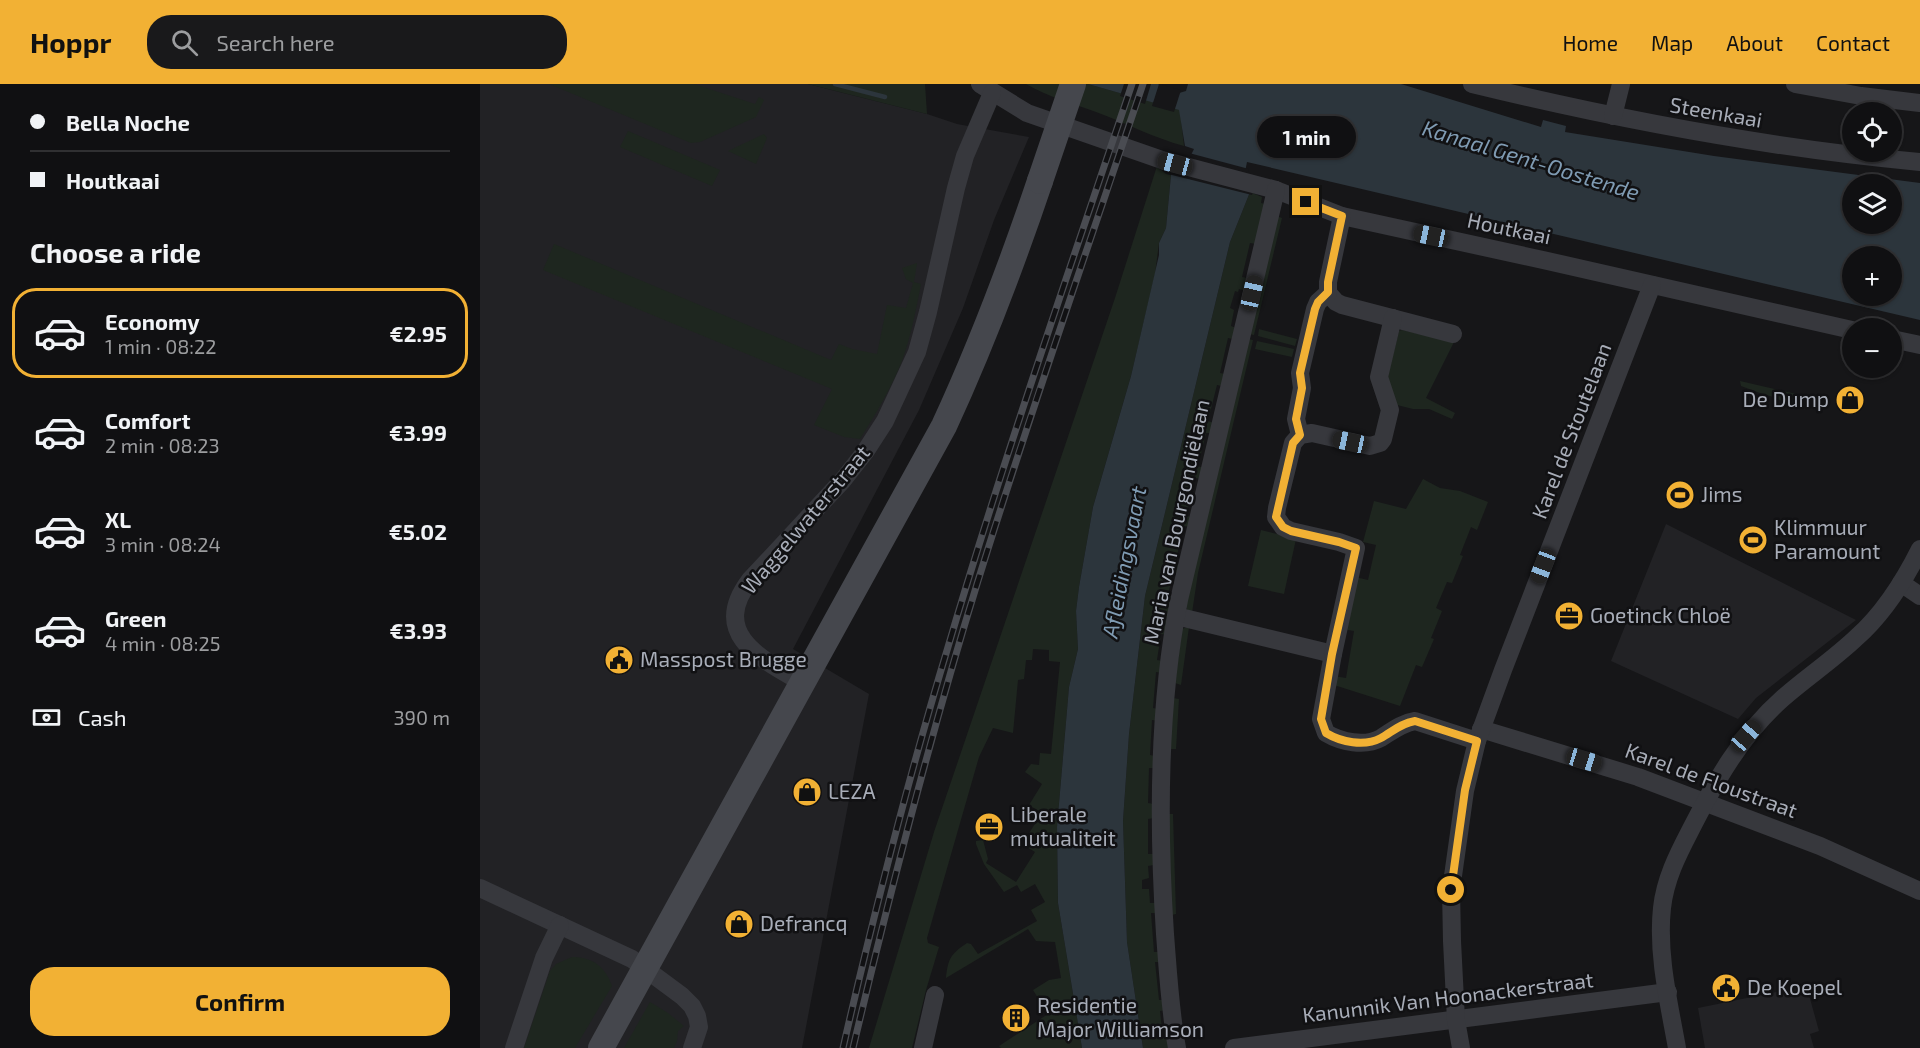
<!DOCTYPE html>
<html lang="en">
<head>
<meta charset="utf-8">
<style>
	body { margin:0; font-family:"Exo 2",sans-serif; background:#19191b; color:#f1f3f6; height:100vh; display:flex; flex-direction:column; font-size:22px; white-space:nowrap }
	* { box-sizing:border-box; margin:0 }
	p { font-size:20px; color:#9c9d9f }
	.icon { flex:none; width:33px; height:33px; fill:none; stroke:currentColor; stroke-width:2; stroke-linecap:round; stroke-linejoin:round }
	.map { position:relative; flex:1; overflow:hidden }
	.drawer { display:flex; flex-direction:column; background:#101012; width:480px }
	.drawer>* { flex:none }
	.guide { display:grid; align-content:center; height:132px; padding:0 30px; background:#101012 }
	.tools { position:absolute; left:1362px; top:18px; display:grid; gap:12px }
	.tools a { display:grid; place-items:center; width:60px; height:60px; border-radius:50%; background:#101012; box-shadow:0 2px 4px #0004,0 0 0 2px #303032; font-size:30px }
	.end { position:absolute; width:27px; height:27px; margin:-14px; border:8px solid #f2b134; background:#111; box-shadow:0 0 0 3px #111 }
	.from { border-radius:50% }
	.bubble { position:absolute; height:42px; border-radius:21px; background:#101012; box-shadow:0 2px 4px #0004,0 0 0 2px #303032; font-size:20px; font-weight:700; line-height:42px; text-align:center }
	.car { position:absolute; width:18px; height:36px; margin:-18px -9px; border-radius:8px; box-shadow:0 0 4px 2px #0007; background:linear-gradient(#222 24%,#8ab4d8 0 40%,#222 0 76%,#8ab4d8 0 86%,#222 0) }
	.guide b { display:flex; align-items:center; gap:21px; height:57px; font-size:22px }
	.guide b+b { border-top:2px solid #303032 }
	.guide i { width:15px; height:15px; background:#f1f3f6 }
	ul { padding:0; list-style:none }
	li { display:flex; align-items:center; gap:18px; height:90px; margin:0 12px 9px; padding:0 18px; border:3px solid transparent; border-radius:24px }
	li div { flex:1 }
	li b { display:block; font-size:22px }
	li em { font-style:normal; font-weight:700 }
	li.active { border-color:#f2b134 }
	li>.icon { width:54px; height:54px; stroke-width:1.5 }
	h2 { padding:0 30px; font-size:27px; line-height:72px }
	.pay { display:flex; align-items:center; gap:15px; height:66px; padding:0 30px; font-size:22px }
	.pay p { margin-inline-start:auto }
	.cta { display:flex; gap:12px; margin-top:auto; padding:12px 30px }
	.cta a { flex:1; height:69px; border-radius:24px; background:#f2b134; color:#111; font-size:24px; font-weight:700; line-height:69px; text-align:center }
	header { display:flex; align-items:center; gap:36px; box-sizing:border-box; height:84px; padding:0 30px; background:#f2b134; color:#111 }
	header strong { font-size:28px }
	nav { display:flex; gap:33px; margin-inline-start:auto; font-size:21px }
	.search { width:420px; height:54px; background:#19191b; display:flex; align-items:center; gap:15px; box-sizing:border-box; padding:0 21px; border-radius:24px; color:#9c9d9f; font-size:22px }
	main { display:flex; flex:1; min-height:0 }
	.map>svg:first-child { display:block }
	.built { fill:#222225 }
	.green { fill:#1e261f }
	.water { fill:#2c353c; fill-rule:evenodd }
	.pier { fill:#161618 }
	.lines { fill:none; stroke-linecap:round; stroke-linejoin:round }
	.stream { stroke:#2c353c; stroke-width:4.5 }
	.street { stroke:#37383d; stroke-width:18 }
	.secondary { stroke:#45474d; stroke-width:26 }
	.rail-casing { stroke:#4a4c52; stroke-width:7 }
	.rail { stroke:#111113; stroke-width:4.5; stroke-dasharray:14; stroke-linecap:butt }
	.secondary-bridge { stroke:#45474d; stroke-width:26 }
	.route { stroke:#f2b134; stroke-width:8 }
	.labels { text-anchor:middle; stroke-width:5; stroke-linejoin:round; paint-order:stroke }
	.street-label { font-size:21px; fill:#a8adb8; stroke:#111113 }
	.poi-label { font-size:21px; fill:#a8adb8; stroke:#111113; text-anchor:start }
	.water-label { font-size:22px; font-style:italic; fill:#7f9bb3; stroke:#111113 }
</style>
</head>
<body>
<header>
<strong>Hoppr</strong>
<div class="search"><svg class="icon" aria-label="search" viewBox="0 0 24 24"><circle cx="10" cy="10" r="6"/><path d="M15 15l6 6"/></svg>Search here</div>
<nav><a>Home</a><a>Map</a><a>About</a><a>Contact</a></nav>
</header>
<main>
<section class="drawer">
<div class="guide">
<b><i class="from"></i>Bella Noche</b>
<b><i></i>Houtkaai</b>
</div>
<h2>Choose a ride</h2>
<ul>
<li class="active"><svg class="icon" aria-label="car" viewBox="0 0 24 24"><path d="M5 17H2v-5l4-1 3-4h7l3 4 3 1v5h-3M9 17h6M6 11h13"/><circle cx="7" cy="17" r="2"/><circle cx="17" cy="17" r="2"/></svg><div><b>Economy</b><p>1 min · 08:22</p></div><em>€2.95</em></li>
<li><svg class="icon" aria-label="car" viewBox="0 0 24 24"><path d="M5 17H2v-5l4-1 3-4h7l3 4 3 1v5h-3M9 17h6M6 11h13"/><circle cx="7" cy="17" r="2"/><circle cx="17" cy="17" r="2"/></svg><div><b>Comfort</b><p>2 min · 08:23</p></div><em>€3.99</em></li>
<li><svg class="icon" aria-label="car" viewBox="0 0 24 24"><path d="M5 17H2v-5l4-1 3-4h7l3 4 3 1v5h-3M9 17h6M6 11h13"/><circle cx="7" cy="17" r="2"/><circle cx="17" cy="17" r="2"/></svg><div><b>XL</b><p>3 min · 08:24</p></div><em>€5.02</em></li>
<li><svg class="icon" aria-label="car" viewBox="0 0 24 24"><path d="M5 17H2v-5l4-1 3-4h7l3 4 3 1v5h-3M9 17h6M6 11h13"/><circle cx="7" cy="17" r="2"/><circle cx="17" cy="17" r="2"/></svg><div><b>Green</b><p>4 min · 08:25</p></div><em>€3.93</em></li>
</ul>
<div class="pay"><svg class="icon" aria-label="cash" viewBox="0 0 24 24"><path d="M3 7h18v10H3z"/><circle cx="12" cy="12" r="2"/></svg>Cash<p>390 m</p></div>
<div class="cta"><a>Confirm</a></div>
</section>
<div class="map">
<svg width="1440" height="964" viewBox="0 0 1440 964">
	<rect width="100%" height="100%" fill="#161618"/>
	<g class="built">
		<path d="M 0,0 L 328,0 L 447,30 L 477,40 L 549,53 L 514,136 L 483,224 L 439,326 L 313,565 L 389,610 L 322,964 L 0,964 Z"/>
		<path d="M 1186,440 L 1376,536 L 1276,614 L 1258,635 L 1131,577 Z"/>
		<path d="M 1316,904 L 1329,911 L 1339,947 L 1330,950 L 1334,964 L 1225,964 L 1218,924 Z"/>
	</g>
	<g class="green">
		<path d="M 69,0 L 214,0 L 275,20 L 279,13 L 284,16 L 276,33 L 220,58 L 211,59 Z"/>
		<path d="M 328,0 L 445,0 L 447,30 Z"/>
		<path d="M 546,0 L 608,0 L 700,26 L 704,62 C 674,54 646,39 616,28 C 592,19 568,13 546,0 Z"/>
		<path d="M 148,47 L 240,86 L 232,102 L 140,63 Z"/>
		<path d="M 284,50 L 287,54 L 276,80 L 248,67 Z"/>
		<path d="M 677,82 L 686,90 L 691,91 L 686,144 L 679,159 L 675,190 L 651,292 L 613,423 L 599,503 L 596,527 L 598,565 L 589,603 L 577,743 L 578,819 L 602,964 L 521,964 L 519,962 L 568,930 L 553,906 L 569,896 L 581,894 L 575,858 L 556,857 L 548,845 L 466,894 C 468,874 471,870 487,859 L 491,860 L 498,870 L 557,837 L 551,826 L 565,818 L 555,800 L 541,808 L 537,801 L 524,808 L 504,780 L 496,760 L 496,757 L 503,756 L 508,775 L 506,779 L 536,798 L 555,768 L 542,760 L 562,729 L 549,721 L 562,700 L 545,688 L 551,680 L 559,681 L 560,669 L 571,670 L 580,578 L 569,577 L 569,566 L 553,565 L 552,576 L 546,576 L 544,595 L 538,596 L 533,649 L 513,644 L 499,673 L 447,854 L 448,859 L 459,863 L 446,906 L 432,964 L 389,964 L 454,748 L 635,214 Z"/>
		<path d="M 770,108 L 782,113 L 781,119 L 785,120 L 776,160 L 770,159 L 762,193 L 768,194 L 765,207 L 759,205 L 758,208 L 755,207 L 750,224 L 754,226 L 751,242 L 756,244 L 753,255 L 748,254 L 740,289 L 745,290 L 742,302 L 737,301 L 728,337 L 734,339 L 731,349 L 726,349 L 718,382 L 723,384 L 721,395 L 715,394 L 706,432 L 712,433 L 710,443 L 704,442 L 695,480 L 701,481 L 699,490 L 693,489 L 688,511 L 694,513 L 687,551 L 681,550 L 677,576 L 683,577 L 682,589 L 676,588 L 673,624 L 679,625 L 679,637 L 672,636 L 670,671 L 675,672 L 675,684 L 669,684 L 668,719 L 674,720 L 674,734 L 668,735 L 668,770 L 674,770 L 674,781 L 668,782 L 669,794 L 662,796 L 662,805 L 669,805 L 670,819 L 676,819 L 677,829 L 671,829 L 674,868 L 680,868 L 681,878 L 675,878 L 679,916 L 684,916 L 686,926 L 680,927 L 682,946 L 688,945 L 691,964 L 663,964 L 647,858 L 643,737 L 649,650 L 665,512 L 750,158 Z"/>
		<path d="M 796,132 L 802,134 L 774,251 L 769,250 Z"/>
		<path d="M 74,160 L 351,276 L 359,260 L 372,265 L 397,270 L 407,221 L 426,224 L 433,199 L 426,195 L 422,184 L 437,179 L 434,198 L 441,200 C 436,226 431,252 422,277 C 411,304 396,330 380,355 L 364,353 L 334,341 L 352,305 L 63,186 Z"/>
		<path d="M 779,245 L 817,255 L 815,262 L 778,252 Z"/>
		<path d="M 922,246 L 974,258 L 946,314 L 975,329 L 972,335 L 949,325 L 933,325 L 917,321 L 907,295 L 919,247 Z"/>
		<path d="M 768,255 L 773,256 L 718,489 L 712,529 L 708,527 L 705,521 Z"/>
		<path d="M 777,257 L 814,265 L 812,273 L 775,265 Z"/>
		<path d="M 1260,297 L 1325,312 L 1319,321 C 1308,325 1303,316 1293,313 C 1282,310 1272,306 1261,302 Z"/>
		<path d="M 943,395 L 960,404 L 980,407 L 1008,418 L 997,446 L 991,443 L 980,471 L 983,472 L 972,499 L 967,498 L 956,524 L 962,527 L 951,554 L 954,555 L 942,583 L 936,581 L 920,622 L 854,601 L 854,592 L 866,594 L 874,547 L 862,545 L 875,493 L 888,496 L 896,461 L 883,458 L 894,417 L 926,425 Z"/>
		<path d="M 781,446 L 816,455 L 804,510 L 768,502 Z"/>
		<path d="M 707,543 L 709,543 L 701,601 L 695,599 L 702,545 Z"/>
		<path d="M 693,614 L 699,615 L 696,665 L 690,665 Z"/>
		<path d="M 688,730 L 693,730 L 696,830 L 691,831 Z"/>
		<path d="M 92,873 C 112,873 125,882 132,902 L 95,964 L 44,964 L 70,887 L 76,880 Z"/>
		<path d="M 170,918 L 188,929 L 204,942 L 198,947 L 197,957 L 194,964 L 144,964 Z"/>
	</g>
	<path class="water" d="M 608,0 L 678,0 L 699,9 L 706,7 L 708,0 L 921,0 L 1061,43 L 1063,36 L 1086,42 L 1085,48 L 1234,72 L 1440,99 L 1440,236 L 767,78 L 764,93 L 770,108 L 750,158 L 665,512 L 649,650 L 643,737 L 647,858 L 663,964 L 602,964 L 578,819 L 577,743 L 589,603 L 598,565 L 596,527 L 599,503 L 613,423 L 651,292 L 679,171 L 679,159 L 686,144 L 691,91 L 710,73 L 714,65 L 705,62 L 699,26 ZM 1372,100 L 1412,100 L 1412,140 L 1372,140 ZM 1372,172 L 1412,172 L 1412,212 L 1372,212 Z"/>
	<g class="pier">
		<path d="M 644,0 L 671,0 L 665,20 L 640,12 Z"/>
		<path d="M 679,0 L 701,6 L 694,28 L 672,22 Z"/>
		<path d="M 709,69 L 769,85 L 767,92 L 773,108 L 772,111 L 688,90 Z"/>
	</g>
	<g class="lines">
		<path class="stream" d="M 355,0 L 405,13"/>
		<g class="street">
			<path d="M 500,0 L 547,29 L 682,76 L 796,106 L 862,132 L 1063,176 L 1372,246"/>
			<path d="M 992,0 C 1140,36 1289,64 1440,78"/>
			<path d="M 1315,0 L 1381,12 L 1440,19"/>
			<path d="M 1133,32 L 1141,0"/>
			<path d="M 848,209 L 856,218 L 862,221 L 973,250"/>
			<path d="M 1412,255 L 1440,261"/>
			<path d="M 820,351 L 816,335 L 822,304 L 820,289 L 835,225 L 838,218 L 848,209 L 848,198 L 862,132"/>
			<path d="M 1421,499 L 1440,512"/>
			<path d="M 696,532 L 853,570 L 841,635 L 846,649 C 861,658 885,663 901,654 C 912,647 922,639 935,637 L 997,657"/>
			<path d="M 853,570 L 876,464 L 859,458 L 811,447 L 803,443 L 796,433 L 797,424 L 813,359 L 820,351 L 832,349 L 890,362 L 900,359 L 903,355 L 910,326 L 899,293 L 913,234"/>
			<path d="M 323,599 C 281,575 229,550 270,496 L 363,396 L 385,368 L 405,337 L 437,268 L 448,228 L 476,104 L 485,72 L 512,9"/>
			<path d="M 1001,645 L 1158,693 L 1340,762 L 1440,807"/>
			<path d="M 0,804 L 152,875 L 202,912 L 212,922 L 217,932 L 219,943 L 212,964"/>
			<path d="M 34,964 L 64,874 L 80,841"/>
			<path d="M 443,964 L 455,911"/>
			<path d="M 697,964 C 690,927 688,888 685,850 C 678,743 678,621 699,516 L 796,106"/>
			<path d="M 754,964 L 1188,908"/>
			<path d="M 981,964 L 976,936 L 972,857 L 971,806 L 985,707 L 997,657 L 1023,586 L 1172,201"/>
			<path d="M 1197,964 C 1189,919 1177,870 1182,824 C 1185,796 1197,772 1210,747 C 1235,698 1261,651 1303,614 C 1327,593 1354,575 1377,553 C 1404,529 1424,497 1440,465"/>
		</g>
		<path class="secondary" d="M 121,964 L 464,342 C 501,262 532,180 560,97"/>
		<g class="rail-casing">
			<g id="rail">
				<path d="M 363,964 C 394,829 428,695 468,563 C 524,373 589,187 652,0"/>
				<path d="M 373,964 C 410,808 450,653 497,500 C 549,332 607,166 663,0"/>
			</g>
		</g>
		<use href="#rail" class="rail"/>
		<path class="secondary-bridge" d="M 560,97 L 593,0"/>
	</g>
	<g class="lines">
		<path class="route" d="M 826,118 L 862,132 L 848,198 L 848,208 L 838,218 L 835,225 L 820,289 L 822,304 L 816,335 L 820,351 L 813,359 L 796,433 L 803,443 L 811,447 L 859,458 L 876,464 L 852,570 L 841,635 L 846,649 C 861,658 884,663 901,654 C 912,648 921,639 935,637 L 997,657 L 985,706 L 971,806"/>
	</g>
	<defs>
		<g id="shop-disc" transform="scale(1.5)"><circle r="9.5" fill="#f2b134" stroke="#111113"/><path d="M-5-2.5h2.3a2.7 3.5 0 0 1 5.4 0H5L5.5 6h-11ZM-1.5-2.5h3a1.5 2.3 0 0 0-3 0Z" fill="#111"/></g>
		<g id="stadium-disc" transform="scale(1.5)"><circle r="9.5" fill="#f2b134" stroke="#111113"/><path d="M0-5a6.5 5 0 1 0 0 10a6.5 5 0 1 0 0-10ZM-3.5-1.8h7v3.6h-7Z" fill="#111"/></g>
		<g id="office-disc" transform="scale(1.5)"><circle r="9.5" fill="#f2b134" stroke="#111113"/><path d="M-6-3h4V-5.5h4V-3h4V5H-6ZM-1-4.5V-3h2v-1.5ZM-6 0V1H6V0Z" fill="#111"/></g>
		<g id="civic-disc" transform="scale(1.5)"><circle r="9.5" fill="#f2b134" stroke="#111113"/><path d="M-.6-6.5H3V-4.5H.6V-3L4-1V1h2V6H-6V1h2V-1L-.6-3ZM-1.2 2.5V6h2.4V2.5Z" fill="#111"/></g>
		<g id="building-disc" transform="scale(1.5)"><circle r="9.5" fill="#f2b134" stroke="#111113"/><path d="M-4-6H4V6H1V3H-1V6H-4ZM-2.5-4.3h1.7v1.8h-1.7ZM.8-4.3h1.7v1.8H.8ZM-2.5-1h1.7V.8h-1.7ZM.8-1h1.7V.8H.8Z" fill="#111"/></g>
	</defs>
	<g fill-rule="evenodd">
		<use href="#shop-disc" x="1370" y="316"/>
		<use href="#stadium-disc" x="1200" y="411"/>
		<use href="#stadium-disc" x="1273" y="456"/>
		<use href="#office-disc" x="1089" y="532"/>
		<use href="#civic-disc" x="139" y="576"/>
		<use href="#shop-disc" x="327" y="708"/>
		<use href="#office-disc" x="509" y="743"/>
		<use href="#shop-disc" x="259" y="840"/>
		<use href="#civic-disc" x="1246" y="904"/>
		<use href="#building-disc" x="536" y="934"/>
	</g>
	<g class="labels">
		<g class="street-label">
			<text transform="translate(1236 29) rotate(10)" y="7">Steenkaai</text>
			<text transform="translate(1029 145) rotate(12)" y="7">Houtkaai</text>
			<text transform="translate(1092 347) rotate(-69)" y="7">Karel de Stoutelaan</text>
			<text transform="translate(326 436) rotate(-50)" y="7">Waggelwaterstraat</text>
			<text transform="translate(697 438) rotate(-78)" y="7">Maria van Bourgondiëlaan</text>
			<text transform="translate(1231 697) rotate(20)" y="7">Karel de Floustraat</text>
			<text transform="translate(968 914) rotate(-7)" y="7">Kanunnik Van Hoonackerstraat</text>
		</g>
		<g class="poi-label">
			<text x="1349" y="323" text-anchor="end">De Dump</text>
			<text x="1221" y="418">Jims</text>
			<text x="1294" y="451">Klimmuur<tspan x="1294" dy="24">Paramount</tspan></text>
			<text x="1110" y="539">Goetinck Chloë</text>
			<text x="160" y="583">Masspost Brugge</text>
			<text x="348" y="715">LEZA</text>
			<text x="530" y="738">Liberale<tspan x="530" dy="24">mutualiteit</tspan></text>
			<text x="280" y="847">Defrancq</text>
			<text x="1267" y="911">De Koepel</text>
			<text x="557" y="929">Residentie<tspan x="557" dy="24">Major Williamson</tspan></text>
		</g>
		<g class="water-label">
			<text transform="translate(1051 76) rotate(17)" y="8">Kanaal Gent-Oostende</text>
			<text transform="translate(644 478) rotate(-79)" y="8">Afleidingsvaart</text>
		</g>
	</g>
</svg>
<div class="tools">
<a><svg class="icon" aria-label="locate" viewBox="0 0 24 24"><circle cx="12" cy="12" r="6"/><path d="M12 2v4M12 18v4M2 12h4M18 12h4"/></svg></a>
<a><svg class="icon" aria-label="layers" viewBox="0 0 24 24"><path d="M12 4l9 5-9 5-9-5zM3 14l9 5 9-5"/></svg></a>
<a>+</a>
<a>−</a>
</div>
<i class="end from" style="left:971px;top:806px"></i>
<i class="end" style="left:826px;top:118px"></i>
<div class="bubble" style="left:777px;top:32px;width:99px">1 min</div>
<i class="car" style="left:695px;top:80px;rotate:285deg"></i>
<i class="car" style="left:951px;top:152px;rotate:282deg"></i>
<i class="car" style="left:772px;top:209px;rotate:13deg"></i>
<i class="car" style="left:870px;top:358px;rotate:282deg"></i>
<i class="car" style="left:1063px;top:482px;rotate:201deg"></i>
<i class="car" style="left:1266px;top:652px;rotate:41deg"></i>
<i class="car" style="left:1104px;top:676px;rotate:107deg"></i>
</div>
</main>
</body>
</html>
